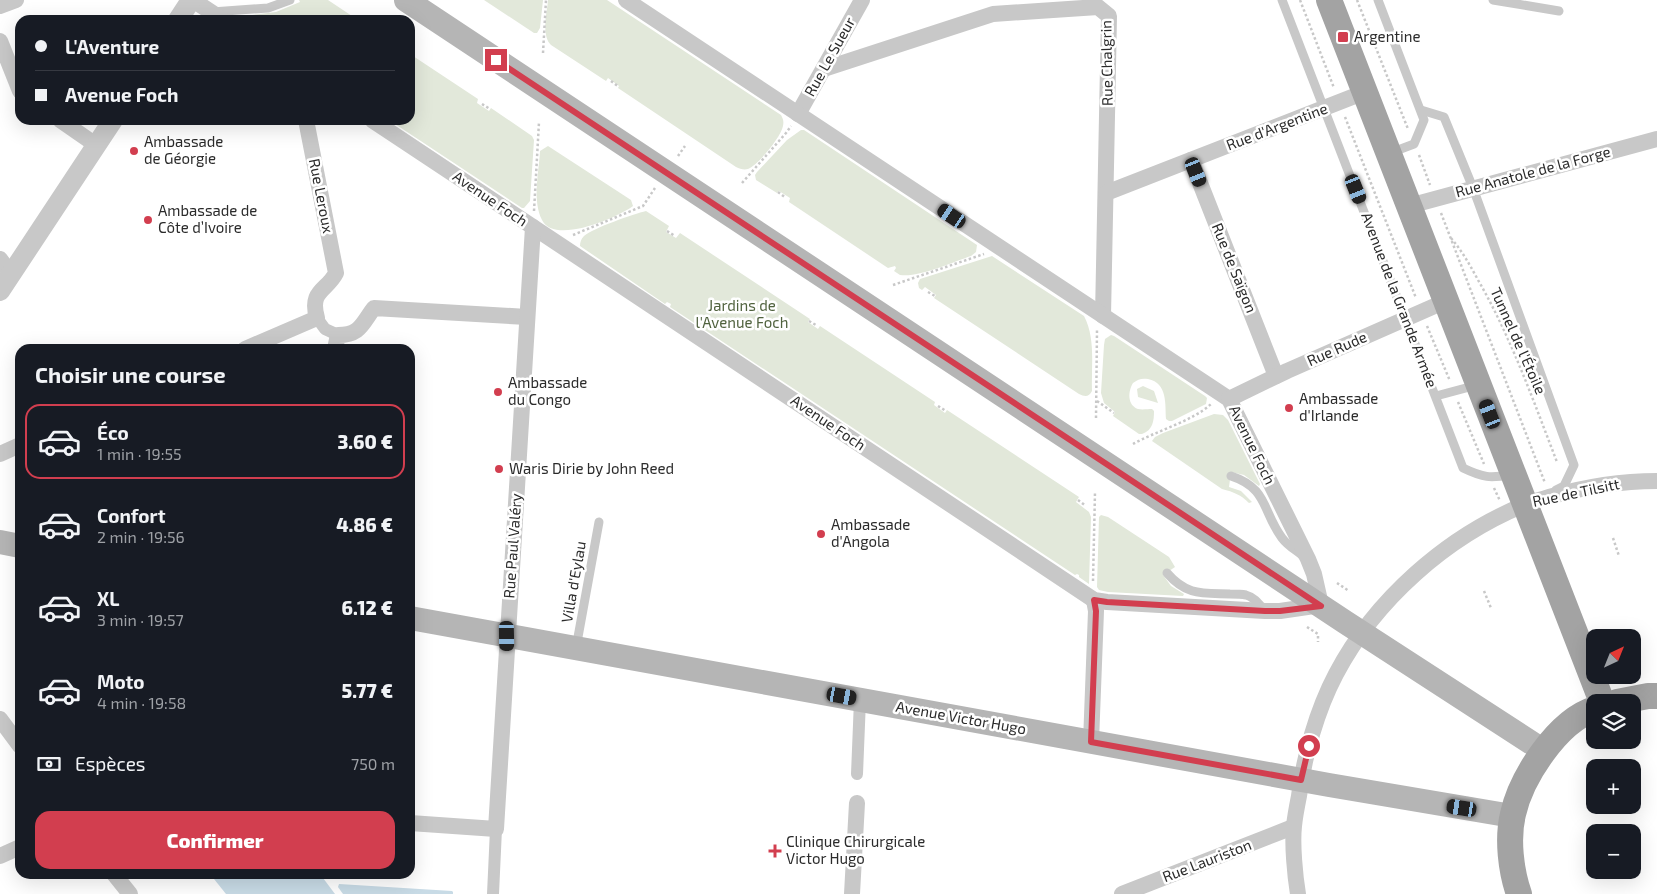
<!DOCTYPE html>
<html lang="fr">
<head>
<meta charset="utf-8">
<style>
	body { margin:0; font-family:"Exo 2",sans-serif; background:#20242c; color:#f1f3f6; height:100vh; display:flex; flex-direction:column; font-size:19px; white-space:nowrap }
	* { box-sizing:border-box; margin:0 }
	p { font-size:16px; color:#9ea1a6 }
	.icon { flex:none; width:28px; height:28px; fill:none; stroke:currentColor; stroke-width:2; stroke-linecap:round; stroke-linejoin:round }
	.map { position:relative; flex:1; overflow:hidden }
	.details { position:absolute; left:15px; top:344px; width:400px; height:535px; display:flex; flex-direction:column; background:#171b24; border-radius:15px; box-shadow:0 5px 20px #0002 }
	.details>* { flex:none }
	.top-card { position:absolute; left:15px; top:15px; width:400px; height:110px; border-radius:15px; box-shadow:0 5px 20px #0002; display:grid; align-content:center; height:110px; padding:0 20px; background:#171b24 }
	.needle { width:32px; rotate:43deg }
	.fabs { position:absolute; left:1586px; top:629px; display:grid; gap:10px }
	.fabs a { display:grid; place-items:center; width:55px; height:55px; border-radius:10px; background:#171b24; box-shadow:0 5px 20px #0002; font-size:25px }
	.end { position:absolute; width:22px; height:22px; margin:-11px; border:6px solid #d23e4f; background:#fff; box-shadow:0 0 0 2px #fff }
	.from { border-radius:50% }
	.car { position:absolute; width:15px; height:30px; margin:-15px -8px; border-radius:6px; box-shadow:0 0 4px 1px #0007; background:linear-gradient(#222 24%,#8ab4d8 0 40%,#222 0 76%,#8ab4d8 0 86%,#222 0) }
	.top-card b { display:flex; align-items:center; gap:18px; height:48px; font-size:19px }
	.top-card b+b { border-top:1px solid #363941 }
	.top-card i { width:12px; height:12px; background:#f1f3f6 }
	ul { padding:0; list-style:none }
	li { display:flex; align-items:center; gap:15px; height:75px; margin:0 10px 8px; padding:0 10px; border:2px solid transparent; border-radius:15px }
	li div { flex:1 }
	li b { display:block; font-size:19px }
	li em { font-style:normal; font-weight:800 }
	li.active { border-color:#d23e4f }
	li>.icon { width:45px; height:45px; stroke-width:1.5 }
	h2 { padding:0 20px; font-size:22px; line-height:60px }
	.pay { display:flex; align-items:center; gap:12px; height:55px; padding:0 20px; font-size:19px }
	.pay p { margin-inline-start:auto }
	.primary-button { display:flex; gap:10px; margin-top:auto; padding:10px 20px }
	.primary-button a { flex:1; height:58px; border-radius:15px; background:#d23e4f; color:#fff; font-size:20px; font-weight:800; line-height:58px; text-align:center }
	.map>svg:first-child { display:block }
	.green { fill:#e2e8da }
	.water { fill:#c8dbe6 }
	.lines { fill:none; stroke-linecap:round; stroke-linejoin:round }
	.path { stroke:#c8c8c8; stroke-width:2.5; stroke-dasharray:2.5 2.5; stroke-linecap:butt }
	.service { stroke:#c8c8c8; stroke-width:9 }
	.pedestrian { stroke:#c8c8c8; stroke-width:12 }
	.minor { stroke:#c8c8c8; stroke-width:16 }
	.tertiary { stroke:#c8c8c8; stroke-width:20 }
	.secondary { stroke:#b5b5b5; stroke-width:24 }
	.primary { stroke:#a3a3a3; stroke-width:26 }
	.route { stroke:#d23e4f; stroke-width:6 }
	.poi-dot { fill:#d23e4f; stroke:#fff; stroke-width:2 }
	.labels { text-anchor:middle; stroke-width:5; stroke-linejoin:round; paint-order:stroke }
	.poi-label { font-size:15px; fill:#2b2b2b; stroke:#fff; text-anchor:start }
	.street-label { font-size:15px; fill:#2b2b2b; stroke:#fff }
	.park-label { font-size:15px; fill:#50623e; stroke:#fff }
</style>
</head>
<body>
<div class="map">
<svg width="1657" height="894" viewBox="0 0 1657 894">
	<rect width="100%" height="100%" fill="#fff"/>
	<g class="green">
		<path d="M 299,0 L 328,0 L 358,20 L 242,20 L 237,17 L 276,12 L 300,2 Z"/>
		<path d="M 484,0 L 543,0 L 540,28 L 537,33 L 534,33 Z"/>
		<path d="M 548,0 L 607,0 L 781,115 C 783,119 784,121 783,126 C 781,137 758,165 748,169 C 744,170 740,169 736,167 L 618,88 L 619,86 L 608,78 L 606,81 L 551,45 C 541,35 547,13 548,0 Z"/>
		<path d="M 410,54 L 478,99 L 477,103 L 489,111 L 491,108 L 532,136 L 534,140 L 530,201 L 524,208 L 522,208 L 389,120 L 410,120 Z"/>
		<path d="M 801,130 L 804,130 L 977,245 L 976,252 L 971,256 C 953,262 918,278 900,275 L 894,271 L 896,268 L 895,266 L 888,268 L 789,202 L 790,198 L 779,191 L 777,193 L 756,180 L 755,175 L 757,172 L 787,140 Z"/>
		<path d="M 548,146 L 631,200 L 633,206 C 617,218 554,245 542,220 C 532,200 539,172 540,151 Z"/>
		<path d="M 646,211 L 669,226 L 666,232 L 676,238 L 680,233 L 810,319 L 808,322 L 818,329 L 820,326 L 935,402 L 934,405 L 945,413 L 947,410 L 1079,497 L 1076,502 L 1089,512 L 1091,517 L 1089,584 L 1079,577 L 1079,575 L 1077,574 L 1075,575 L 723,342 L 670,307 L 671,304 L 667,302 L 665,304 L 580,246 C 580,242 581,239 584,236 C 593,228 634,214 646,211 Z"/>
		<path d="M 992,256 L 1084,316 C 1096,339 1091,366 1092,391 C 1089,397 1085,397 1079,394 L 934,298 L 936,295 L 925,287 L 922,290 L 919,288 L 918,283 L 920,279 Z"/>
		<path d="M 1111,335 L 1114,336 L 1205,396 L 1207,398 L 1206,404 L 1172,421 L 1169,421 L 1166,419 C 1165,405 1168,383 1148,379 C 1142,378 1138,379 1133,383 C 1128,391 1127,405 1138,409 C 1142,410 1148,409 1152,409 L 1154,411 C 1154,421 1153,430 1142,434 L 1139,434 L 1113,416 L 1115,412 L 1104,403 L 1101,393 L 1104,345 L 1105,339 Z"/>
		<path d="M 1143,386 L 1154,391 L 1158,403 L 1138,397 L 1137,389 Z"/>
		<path d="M 1214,414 L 1223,415 L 1228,420 L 1260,484 L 1259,486 L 1244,475 L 1231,472 L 1229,487 L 1241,491 L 1252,502 L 1249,503 C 1241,495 1234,492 1222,489 L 1152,441 L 1155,437 L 1163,433 Z"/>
		<path d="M 1101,515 L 1108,517 L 1169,557 L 1175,567 L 1163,575 L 1171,586 L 1184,594 L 1183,596 L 1108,592 L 1099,590 L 1097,587 L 1099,517 Z"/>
	</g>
	<g class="water">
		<path d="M 210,874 L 320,874 L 335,894 L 226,894 Z"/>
		<path d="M 339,884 L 452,891 L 453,892 L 453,894 L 343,894 L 338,887 Z"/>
	</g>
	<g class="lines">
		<g class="path">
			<path d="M 1300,0 L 1334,88"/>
			<path d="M 1357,0 L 1408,129"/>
			<path d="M 543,53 L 546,0"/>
			<path d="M 611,81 L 619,87"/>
			<path d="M 482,104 L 490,109"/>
			<path d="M 1345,117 L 1416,298"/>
			<path d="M 1419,155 L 1430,185"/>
			<path d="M 678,156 L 685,146"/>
			<path d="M 742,183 L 786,133 L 791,126"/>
			<path d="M 778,192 L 786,198"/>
			<path d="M 534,211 L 539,122"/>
			<path d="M 1441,213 L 1545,483"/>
			<path d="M 667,231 L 675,236"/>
			<path d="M 573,235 L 643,206 L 655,188"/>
			<path d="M 1451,238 C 1462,251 1470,265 1478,280 C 1511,337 1533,400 1557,462"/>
			<path d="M 893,285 L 984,254"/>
			<path d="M 928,292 L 935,296"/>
			<path d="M 809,321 L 816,325"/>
			<path d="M 1427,326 L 1450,381"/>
			<path d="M 1097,401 L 1114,413"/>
			<path d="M 1458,402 L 1484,464"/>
			<path d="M 938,406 L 946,411"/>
			<path d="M 1096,418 L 1097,330"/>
			<path d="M 1133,444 C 1156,431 1193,421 1211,404"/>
			<path d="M 1494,488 L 1500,501"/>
			<path d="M 1078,500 L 1086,506"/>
			<path d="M 1613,538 L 1619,556"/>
			<path d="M 1093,581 L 1095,492"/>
			<path d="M 1337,583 L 1349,591"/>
			<path d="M 1484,591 L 1491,608"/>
			<path d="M 1307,627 L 1318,634 L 1318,642"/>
			<path d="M 1617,636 L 1617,638"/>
		</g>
		<g class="service">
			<path d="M 1282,0 L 1463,468 C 1484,478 1489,478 1512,475"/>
			<path d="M 1378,0 L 1424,120 L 1414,144 L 1390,153"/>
			<path d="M 1493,0 L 1559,11"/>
			<path d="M 212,12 L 268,8 L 290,0"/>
			<path d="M 1421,110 L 1444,117 L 1473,188 L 1574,465 L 1564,486 L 1556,490"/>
			<path d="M 1436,396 L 1477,385"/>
			<path d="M 1231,476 C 1268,488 1262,511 1282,538 C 1288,546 1296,550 1303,556"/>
			<path d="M 1167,573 C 1187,596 1202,593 1230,594 C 1235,594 1241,594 1246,595 C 1254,597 1259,604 1264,610"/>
			<path d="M 576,648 L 599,522"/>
		</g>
		<g class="pedestrian">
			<path d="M 317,318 L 325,329 L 338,335"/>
			<path d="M 857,774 L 860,700"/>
			<path d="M 493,894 L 496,829"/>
		</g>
		<g class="minor">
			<path d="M 193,0 L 223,20"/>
			<path d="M 0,6 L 16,0"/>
			<path d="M 0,41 L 20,91"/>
			<path d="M 824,69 L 993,14 L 1098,7 L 1109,16 L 1103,316"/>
			<path d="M 798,114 L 862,0"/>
			<path d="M 60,120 L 96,145"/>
			<path d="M 372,120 L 1094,600 L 1107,602 L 1265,611 L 1280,611 L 1321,605 L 1314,574 L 1308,559 L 1229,399 L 626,0"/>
			<path d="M 1191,160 L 1276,376"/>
			<path d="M 1106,193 L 1365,92"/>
			<path d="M 1409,206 L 1657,139"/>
			<path d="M 0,259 L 11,274"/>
			<path d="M 245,349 L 317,318 C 309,290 327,291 336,273 L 306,120"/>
			<path d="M 335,349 L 338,335 C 361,335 362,323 374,308 L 527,317"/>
			<path d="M 1229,399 L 1287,371 L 1446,301"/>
			<path d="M 0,454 L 20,445"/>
			<path d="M 0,719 L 20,746"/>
			<path d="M 1091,742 L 1096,611 L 1094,600"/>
			<path d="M 410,823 L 496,829 L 533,227"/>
			<path d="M 0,856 L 20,847"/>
			<path d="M 114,874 L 130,894"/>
			<path d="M 852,894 L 857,803"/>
			<path d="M 1122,894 L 1293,827"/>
			<path d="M 1298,894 C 1295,876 1292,844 1294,826 C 1295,816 1297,806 1299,796 C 1304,756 1317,710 1336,674 C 1375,600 1446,537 1524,505 C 1532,501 1541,500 1549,497 C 1584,487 1620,481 1657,481"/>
		</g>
		<g class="tertiary">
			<path d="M 178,20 L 191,0"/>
			<path d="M 0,291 L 113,120"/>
		</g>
		<g class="secondary">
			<path d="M 406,0 L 1345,622 L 1544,751"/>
			<path d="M 0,542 L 20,546"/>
			<path d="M 410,618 L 1329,785 L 1512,816"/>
		</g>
		<g class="primary">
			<path d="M 1329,0 L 1602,702"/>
			<path d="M 1617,702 L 1648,696 L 1657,696"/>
			<path d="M 1519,894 C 1511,871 1507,839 1513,814 C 1521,778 1557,721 1595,709"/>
		</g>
	</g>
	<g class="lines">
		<path class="route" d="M 496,60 L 1321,606 L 1280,611 L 1265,611 L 1107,602 L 1094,600 L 1096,611 L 1091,742 L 1301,780 L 1309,746"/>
	</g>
	<g class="poi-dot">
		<rect x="1337" y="31" width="12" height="12" rx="2.5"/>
		<circle cx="134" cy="151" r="5"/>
		<circle cx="148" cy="220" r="5"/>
		<circle cx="498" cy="392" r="5"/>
		<circle cx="1289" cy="408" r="5"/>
		<circle cx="499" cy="469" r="5"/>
		<circle cx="821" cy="534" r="5"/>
		<path d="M772.5 843.5h5v5h5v5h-5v5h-5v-5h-5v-5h5z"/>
	</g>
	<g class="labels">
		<g class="poi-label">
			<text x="1354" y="42">Argentine</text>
			<text x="144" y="147">Ambassade<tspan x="144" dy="17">de Géorgie</tspan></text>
			<text x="158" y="216">Ambassade de<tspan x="158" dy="17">Côte d’Ivoire</tspan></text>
			<text x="508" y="388">Ambassade<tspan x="508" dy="17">du Congo</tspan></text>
			<text x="1299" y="404">Ambassade<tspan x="1299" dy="17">d'Irlande</tspan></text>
			<text x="509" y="474">Waris Dirie by John Reed</text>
			<text x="831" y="530">Ambassade<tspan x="831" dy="17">d'Angola</tspan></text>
			<text x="786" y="847">Clinique Chirurgicale<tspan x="786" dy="17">Victor Hugo</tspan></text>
		</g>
		<g class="street-label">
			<text transform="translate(830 57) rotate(-61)" y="5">Rue Le Sueur</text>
			<text transform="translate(1107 63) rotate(-91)" y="5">Rue Chalgrin</text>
			<text transform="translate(1277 127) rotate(-21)" y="5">Rue d'Argentine</text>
			<text transform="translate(1533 172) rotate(-15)" y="5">Rue Anatole de la Forge</text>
			<text transform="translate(321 196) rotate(79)" y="5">Rue Leroux</text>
			<text transform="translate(490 199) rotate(34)" y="5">Avenue Foch</text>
			<text transform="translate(1234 268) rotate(68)" y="5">Rue de Saïgon</text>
			<text transform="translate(1399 300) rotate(69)" y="5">Avenue de la Grande Armée</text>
			<text transform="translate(1518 341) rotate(66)" y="5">Tunnel de l'Étoile</text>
			<text transform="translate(1337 349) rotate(-24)" y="5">Rue Rude</text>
			<text transform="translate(828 423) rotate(34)" y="5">Avenue Foch</text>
			<text transform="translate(1252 445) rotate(64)" y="5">Avenue Foch</text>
			<text transform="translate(1576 493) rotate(-12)" y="5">Rue de Tilsitt</text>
			<text transform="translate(513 546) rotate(-86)" y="5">Rue Paul Valéry</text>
			<text transform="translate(574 582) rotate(-80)" y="5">Villa d'Eylau</text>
			<text transform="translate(961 718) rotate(10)" y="5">Avenue Victor Hugo</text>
			<text transform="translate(1207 861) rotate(-21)" y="5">Rue Lauriston</text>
		</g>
		<g class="park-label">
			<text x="742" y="311">Jardins de<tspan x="742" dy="17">l'Avenue Foch</tspan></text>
		</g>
	</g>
</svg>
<div class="fabs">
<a><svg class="needle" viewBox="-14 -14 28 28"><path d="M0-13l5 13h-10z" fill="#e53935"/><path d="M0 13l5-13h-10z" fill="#9ea1a6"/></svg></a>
<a><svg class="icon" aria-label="layers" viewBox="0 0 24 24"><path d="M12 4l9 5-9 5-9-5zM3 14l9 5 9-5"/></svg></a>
<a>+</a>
<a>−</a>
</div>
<i class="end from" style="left:1309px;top:746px"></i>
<i class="end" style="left:496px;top:60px"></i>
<i class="car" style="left:1196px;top:172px;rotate:158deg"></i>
<i class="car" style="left:1356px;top:189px;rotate:158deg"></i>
<i class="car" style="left:952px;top:216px;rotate:304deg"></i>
<i class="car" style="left:1490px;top:414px;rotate:339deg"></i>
<i class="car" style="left:507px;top:636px;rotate:179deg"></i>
<i class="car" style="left:842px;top:696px;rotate:100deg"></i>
<i class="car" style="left:1462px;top:808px;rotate:279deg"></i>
<div class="top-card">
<b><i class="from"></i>L'Aventure</b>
<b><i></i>Avenue Foch</b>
</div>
<section class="details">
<h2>Choisir une course</h2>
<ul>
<li class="active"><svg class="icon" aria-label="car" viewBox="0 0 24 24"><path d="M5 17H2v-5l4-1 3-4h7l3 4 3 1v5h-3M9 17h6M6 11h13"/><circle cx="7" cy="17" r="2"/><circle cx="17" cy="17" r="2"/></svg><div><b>Éco</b><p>1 min · 19:55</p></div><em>3.60 €</em></li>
<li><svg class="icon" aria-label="car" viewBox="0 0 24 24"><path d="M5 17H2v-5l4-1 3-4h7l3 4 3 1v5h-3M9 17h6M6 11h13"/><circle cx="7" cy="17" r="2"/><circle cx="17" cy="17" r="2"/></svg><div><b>Confort</b><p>2 min · 19:56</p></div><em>4.86 €</em></li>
<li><svg class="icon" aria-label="car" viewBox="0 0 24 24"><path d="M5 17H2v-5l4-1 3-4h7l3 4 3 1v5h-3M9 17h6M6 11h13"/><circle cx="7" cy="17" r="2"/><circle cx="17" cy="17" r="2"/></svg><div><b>XL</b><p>3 min · 19:57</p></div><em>6.12 €</em></li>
<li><svg class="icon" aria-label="car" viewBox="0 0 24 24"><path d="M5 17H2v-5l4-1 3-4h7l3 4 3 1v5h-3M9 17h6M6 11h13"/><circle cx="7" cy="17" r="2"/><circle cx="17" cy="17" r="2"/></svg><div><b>Moto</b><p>4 min · 19:58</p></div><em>5.77 €</em></li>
</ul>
<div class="pay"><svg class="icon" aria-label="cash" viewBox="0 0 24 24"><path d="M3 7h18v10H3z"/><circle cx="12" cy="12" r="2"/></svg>Espèces<p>750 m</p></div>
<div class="primary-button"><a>Confirmer</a></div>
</section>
</div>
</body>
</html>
